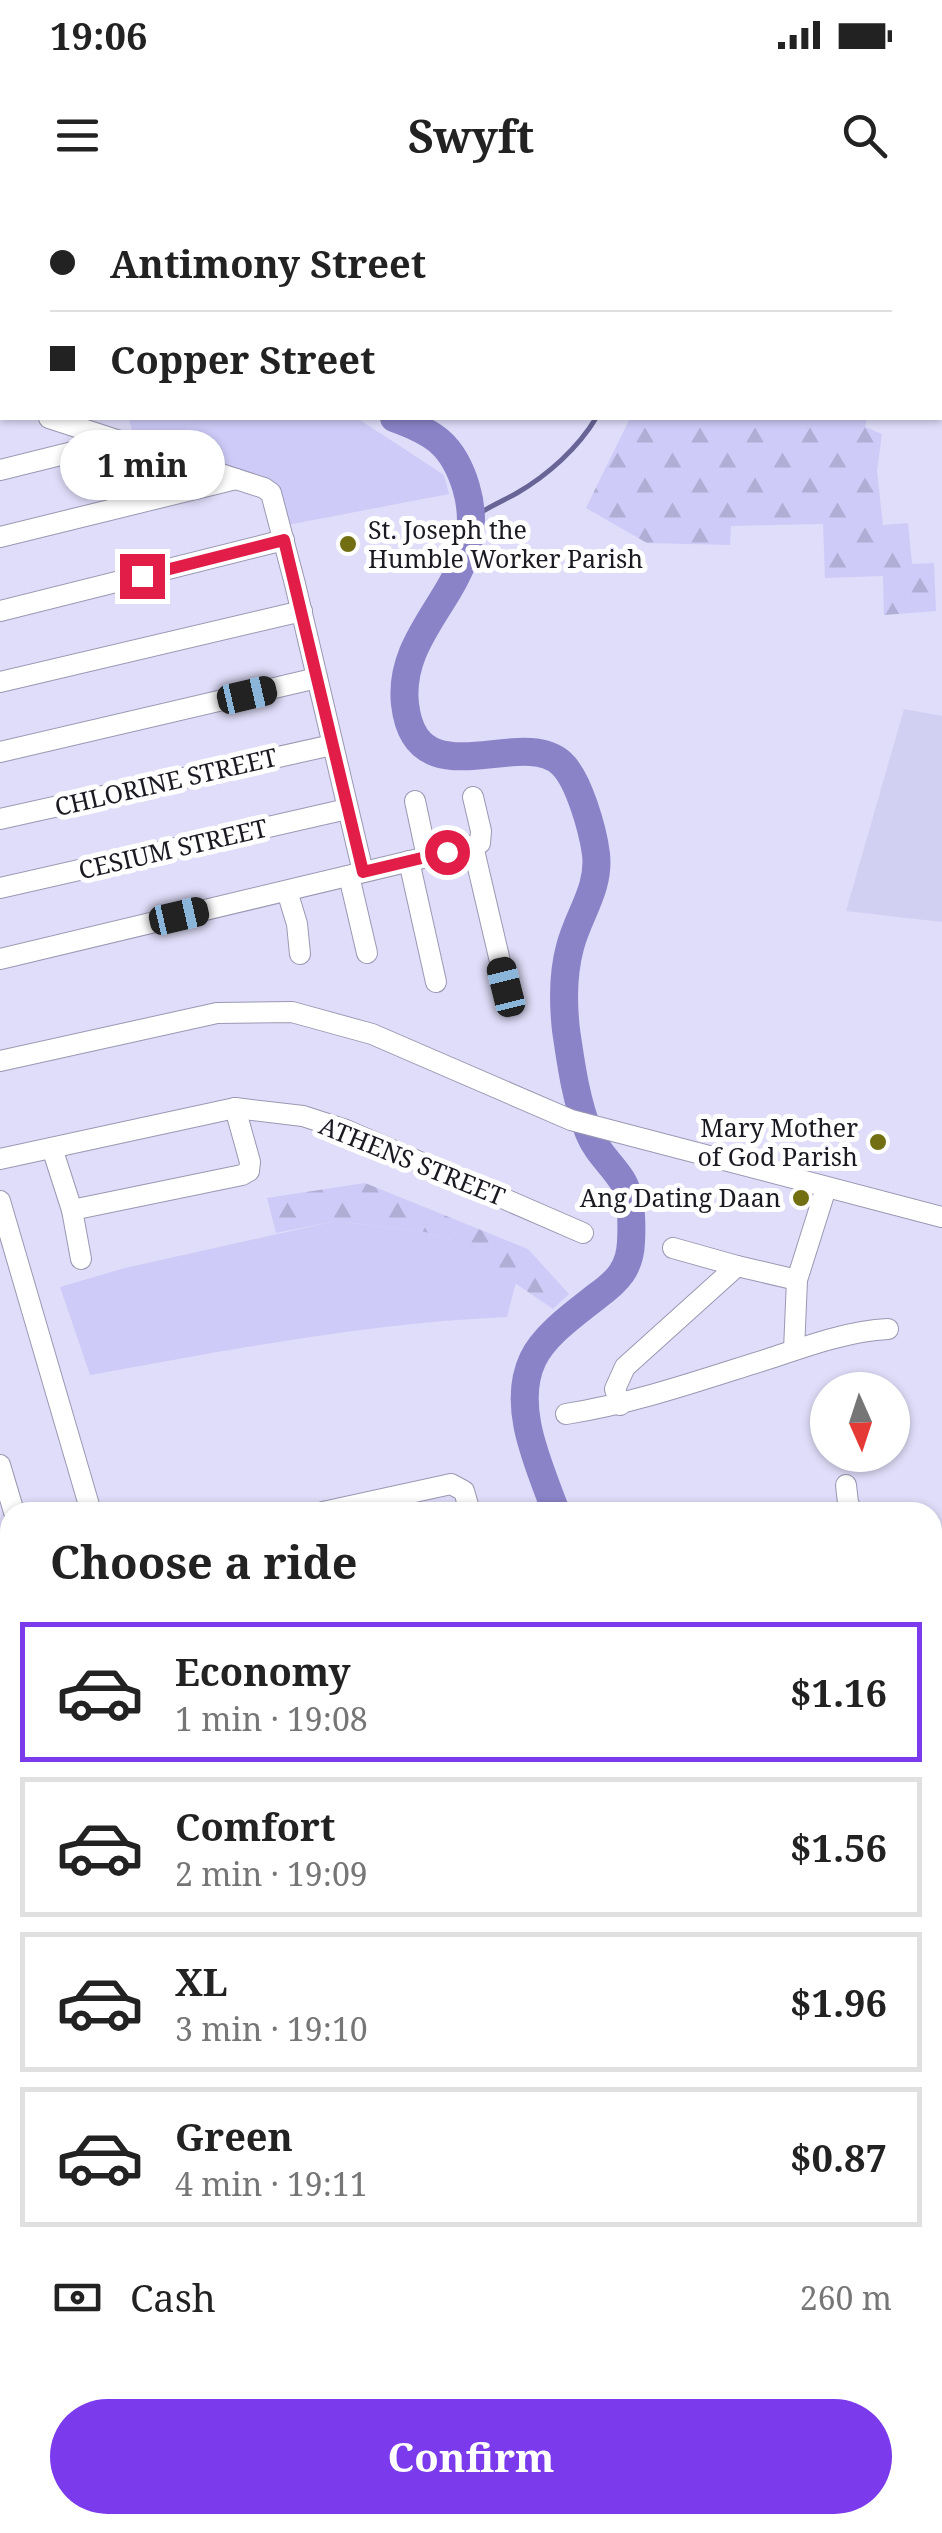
<!DOCTYPE html>
<html lang="en">
<head>
<meta charset="utf-8">
<style>
	body { margin:0; font-family:"Noto Serif",serif; background:#f2f2f2; color:#222; height:100vh; display:flex; flex-direction:column; font-size:38px; white-space:nowrap }
	* { box-sizing:border-box; margin:0 }
	p { font-size:32px; color:#767676 }
	.icon { flex:none; width:55px; height:55px; fill:none; stroke:currentColor; stroke-width:2; stroke-linecap:round; stroke-linejoin:round }
	.map { position:relative; flex:1; overflow:hidden }
	.details { position:absolute; left:0px; top:1302px; width:942px; height:1032px; display:flex; flex-direction:column; background:#fff; border-radius:30px 30px 0 0; box-shadow:0 2px 8px #0004 }
	.details>* { flex:none }
	.banner { position:absolute; left:0px; top:0px; width:942px; height:220px; box-shadow:0 2px 8px #0004; display:grid; align-content:center; height:220px; padding:0 50px; background:#fff }
	.needle { width:65px; rotate:177deg }
	.controls { position:absolute; left:810px; top:1172px; display:grid; gap:20px }
	.controls a { display:grid; place-items:center; width:100px; height:100px; border-radius:50%; background:#fff; box-shadow:0 2px 8px #0004; font-size:50px }
	.end { position:absolute; width:45px; height:45px; margin:-22px; border:12px solid #e11d48; background:#fff; box-shadow:0 0 0 5px #fff }
	.from { border-radius:50% }
	.bubble { position:absolute; height:70px; border-radius:35px; background:#fff; box-shadow:0 2px 8px #0004; font-size:32px; font-weight:700; line-height:70px; text-align:center }
	.car { position:absolute; width:30px; height:60px; margin:-30px -15px; border-radius:12px; box-shadow:0 0 8px 2px #0007; background:linear-gradient(#222 24%,#8ab4d8 0 40%,#222 0 76%,#8ab4d8 0 86%,#222 0) }
	.banner b { display:flex; align-items:center; gap:35px; height:95px; font-size:38px }
	.banner b+b { border-top:2px solid #e0e0e0 }
	.banner i { width:25px; height:25px; background:#222 }
	ul { padding:0; list-style:none }
	li { display:flex; align-items:center; gap:30px; height:140px; margin:0 20px 15px; padding:0 30px; border:5px solid #e0e0e0; border-radius:0px }
	li div { flex:1 }
	li b { display:block; font-size:38px }
	li em { font-style:normal; font-weight:700 }
	li.active { border-color:#7c3aed }
	li>.icon { width:90px; height:90px; stroke-width:1.5 }
	h2 { padding:0 50px; font-size:45px; line-height:120px }
	.pay { display:flex; align-items:center; gap:25px; height:110px; padding:0 50px; font-size:38px }
	.pay p { margin-inline-start:auto }
	.cta { display:flex; gap:20px; margin-top:auto; padding:20px 50px }
	.cta a { flex:1; height:115px; border-radius:60px; background:#7c3aed; color:#fff; font-size:40px; font-weight:700; line-height:115px; text-align:center }
	.status { display:flex; justify-content:space-between; align-items:center; height:70px; padding:0 50px; background:#fff; direction:ltr }
	.status svg { height:28px; fill:currentColor }
	header { display:flex; justify-content:space-between; align-items:center; height:130px; padding:0 50px; background:#fff; font-size:45px; font-weight:700 }
	.map>svg:first-child { display:block }
	.built { fill:#d2d0f2 }
	.green { fill:#cecbf8 }
	.forest { fill:url(#forest-firs) }
	.lines { fill:none; stroke-linecap:round; stroke-linejoin:round }
	.stream { stroke:#686496; stroke-width:5 }
	.river { stroke:#8a83c7; stroke-width:28 }
	.minor-casing { stroke:#9a98b2; stroke-width:22 }
	.minor { stroke:#fff; stroke-width:20 }
	.route { stroke:#e11d48; stroke-width:12 }
	.poi-dot { fill:#716f11; stroke:#fff; stroke-width:4 }
	.labels { text-anchor:middle; stroke-width:10; stroke-linejoin:round; paint-order:stroke }
	.poi-label { font-size:25px; fill:#1a1a23; stroke:#fff; text-anchor:end }
	.street-label { font-size:25px; fill:#1a1a23; stroke:#fff }
</style>
</head>
<body>
<div class="status"><b>19:06</b><svg viewBox="0 0 49 12"><path d="M0 12V9h3v3zM5 12V6h3v6zM10 12V3h3v9zM15 12V0h3v12zM26 1h20v11H26zM47 4h2v5h-2z"/></svg></div>
<header><svg class="icon" aria-label="menu" viewBox="0 0 24 24"><path d="M4 6h16M4 12h16M4 18h16"/></svg>Swyft<svg class="icon" aria-label="search" viewBox="0 0 24 24"><circle cx="10" cy="10" r="6"/><path d="M15 15l6 6"/></svg></header>
<div class="map">
<svg width="942" height="2333" viewBox="0 0 942 2333">
	<defs>
		<pattern id="forest-firs" width="22" height="20" patternUnits="userSpaceOnUse" patternTransform="scale(2.5)"><rect width="22" height="20" fill="#cecbf8"/><path d="M5 1l3.5 6h-7zM16 11l3.5 6h-7z" fill="#b0aed4"/></pattern>
	</defs>
	<rect width="100%" height="100%" fill="#dfddf9"/>
	<path class="built" d="M 904,509 L 942,516 L 942,722 L 846,711 Z"/>
	<g class="green">
		<path d="M 129,218 L 357,218 L 444,275 L 449,294 L 282,326 L 272,293 L 135,245 Z"/>
		<path d="M 336,1021 L 425,1032 L 452,1040 L 516,1082 L 507,1117 C 368,1123 228,1150 90,1175 L 60,1087 L 125,1068 Z"/>
		<path d="M 222,2325 L 630,2325 L 638,2333 L 217,2333 Z"/>
	</g>
	<g class="forest">
		<path d="M 630,218 L 867,218 L 865,227 L 882,234 L 877,271 L 883,325 L 908,323 L 912,364 L 934,363 L 936,411 L 884,415 L 883,376 L 825,378 L 823,324 L 731,326 L 730,345 L 647,343 L 586,308 Z"/>
		<path d="M 365,983 L 528,1049 L 569,1094 L 553,1109 L 452,1040 L 425,1032 L 336,1021 L 276,1033 L 267,998 Z"/>
		<path d="M 106,2325 L 222,2325 L 217,2333 L 75,2333 Z"/>
		<path d="M 630,2325 L 713,2325 L 715,2333 L 638,2333 Z"/>
	</g>
	<g class="lines">
		<g class="stream">
			<path d="M 651,0 L 652,2"/>
			<path d="M 470,320 C 485,308 501,302 517,293 C 548,275 578,248 596,218"/>
		</g>
		<g class="river">
			<path d="M 338,0 L 339,2"/>
			<path d="M 394,218 C 433,232 453,244 466,287 C 494,381 396,421 405,504 C 416,601 520,526 561,563 C 579,579 593,631 596,654 C 600,689 578,715 570,747 C 563,773 563,803 566,830 C 571,864 576,901 589,933 C 597,953 613,965 623,982 C 632,998 632,1023 631,1042 C 630,1068 618,1081 597,1096 C 576,1113 545,1134 533,1159 C 510,1207 540,1267 556,1312"/>
		</g>
		<g class="minor-casing">
			<g id="minor">
				<path d="M 0,201 L 2,202"/>
				<path d="M 49,218 L 264,288 L 271,293 L 295,384 L 363,672"/>
				<path d="M 0,270 L 117,241"/>
				<path d="M 0,337 L 236,279"/>
				<path d="M 0,411 L 284,340"/>
				<path d="M 0,482 L 302,411"/>
				<path d="M 0,552 L 317,478"/>
				<path d="M 473,597 L 481,631 L 480,643 L 473,646 L 506,787"/>
				<path d="M 415,601 L 427,657"/>
				<path d="M 0,619 L 332,545"/>
				<path d="M 409,661 L 436,782"/>
				<path d="M 349,676 L 367,753"/>
				<path d="M 0,688 L 347,609"/>
				<path d="M 287,691 L 297,724 L 300,754"/>
				<path d="M 0,759 L 473,646"/>
				<path d="M 0,861 L 217,813 L 292,812 L 372,834 L 571,920 L 942,1017"/>
				<path d="M 52,948 L 72,1010 L 242,975 L 249,971 L 250,962 L 235,908"/>
				<path d="M 0,959 L 235,908 L 303,916 L 346,930 L 583,1033"/>
				<path d="M 0,1001 L 91,1312"/>
				<path d="M 72,1010 L 81,1059"/>
				<path d="M 673,1048 L 737,1066"/>
				<path d="M 794,1150 L 797,1080"/>
				<path d="M 620,1205 L 615,1189 L 625,1167 L 737,1066 L 797,1080 L 826,988"/>
				<path d="M 566,1214 C 636,1203 701,1180 768,1159 C 807,1146 848,1131 888,1129"/>
				<path d="M 0,1265 L 14,1312"/>
				<path d="M 846,1285 L 848,1303 L 853,1312"/>
				<path d="M 323,1312 L 451,1284 L 464,1291 L 470,1312"/>
				<path d="M 932,1377 L 942,1376"/>
				<path d="M 932,1458 L 942,1456"/>
				<path d="M 0,1477 L 10,1475"/>
				<path d="M 0,1669 L 10,1667"/>
				<path d="M 0,1896 L 10,1941"/>
				<path d="M 0,2036 L 10,2034"/>
				<path d="M 932,2040 L 942,2115"/>
				<path d="M 0,2096 L 10,2093"/>
				<path d="M 0,2143 L 10,2140"/>
				<path d="M 932,2145 L 942,2143"/>
				<path d="M 0,2209 L 10,2207"/>
				<path d="M 0,2274 L 10,2271"/>
				<path d="M 892,2325 L 893,2333"/>
				<path d="M 48,2333 L 78,2325"/>
				<path d="M 807,2333 L 807,2325"/>
			</g>
		</g>
		<use href="#minor" class="minor"/>
	</g>
	<g class="lines">
		<path class="route" d="M 142,376 L 284,340 L 363,672 L 447,652"/>
	</g>
	<g class="poi-dot">
		<circle cx="348" cy="344" r="10"/>
		<circle cx="878" cy="942" r="10"/>
		<circle cx="801" cy="998" r="10"/>
	</g>
	<g class="labels">
		<g class="poi-label">
			<text x="368" y="339" text-anchor="start">St. Joseph the<tspan x="368" dy="29">Humble Worker Parish</tspan></text>
			<text x="858" y="937">Mary Mother<tspan x="858" dy="29">of God Parish</tspan></text>
			<text x="781" y="1007">Ang Dating Daan</text>
		</g>
		<g class="street-label">
			<text transform="translate(166 582) rotate(-13)" y="9">CHLORINE STREET</text>
			<text transform="translate(173 649) rotate(-13)" y="9">CESIUM STREET</text>
			<text transform="translate(412 961) rotate(22)" y="9">ATHENS STREET</text>
		</g>
	</g>
</svg>
<div class="controls">
<a><svg class="needle" viewBox="-14 -14 28 28"><path d="M0-13l5 13h-10z" fill="#e53935"/><path d="M0 13l5-13h-10z" fill="#767676"/></svg></a>
</div>
<i class="end from" style="left:447px;top:652px"></i>
<i class="end" style="left:142px;top:376px"></i>
<div class="bubble" style="left:60px;top:230px;width:165px">1 min</div>
<i class="car" style="left:247px;top:495px;rotate:77deg"></i>
<i class="car" style="left:179px;top:716px;rotate:77deg"></i>
<i class="car" style="left:506px;top:787px;rotate:346deg"></i>
<div class="banner">
<b><i class="from"></i>Antimony Street</b>
<b><i></i>Copper Street</b>
</div>
<section class="details">
<h2>Choose a ride</h2>
<ul>
<li class="active"><svg class="icon" aria-label="car" viewBox="0 0 24 24"><path d="M5 17H2v-5l4-1 3-4h7l3 4 3 1v5h-3M9 17h6M6 11h13"/><circle cx="7" cy="17" r="2"/><circle cx="17" cy="17" r="2"/></svg><div><b>Economy</b><p>1 min · 19:08</p></div><em>$1.16</em></li>
<li><svg class="icon" aria-label="car" viewBox="0 0 24 24"><path d="M5 17H2v-5l4-1 3-4h7l3 4 3 1v5h-3M9 17h6M6 11h13"/><circle cx="7" cy="17" r="2"/><circle cx="17" cy="17" r="2"/></svg><div><b>Comfort</b><p>2 min · 19:09</p></div><em>$1.56</em></li>
<li><svg class="icon" aria-label="car" viewBox="0 0 24 24"><path d="M5 17H2v-5l4-1 3-4h7l3 4 3 1v5h-3M9 17h6M6 11h13"/><circle cx="7" cy="17" r="2"/><circle cx="17" cy="17" r="2"/></svg><div><b>XL</b><p>3 min · 19:10</p></div><em>$1.96</em></li>
<li><svg class="icon" aria-label="car" viewBox="0 0 24 24"><path d="M5 17H2v-5l4-1 3-4h7l3 4 3 1v5h-3M9 17h6M6 11h13"/><circle cx="7" cy="17" r="2"/><circle cx="17" cy="17" r="2"/></svg><div><b>Green</b><p>4 min · 19:11</p></div><em>$0.87</em></li>
</ul>
<div class="pay"><svg class="icon" aria-label="cash" viewBox="0 0 24 24"><path d="M3 7h18v10H3z"/><circle cx="12" cy="12" r="2"/></svg>Cash<p>260 m</p></div>
<div class="cta"><a>Confirm</a></div>
</section>
</div>
</body>
</html>
